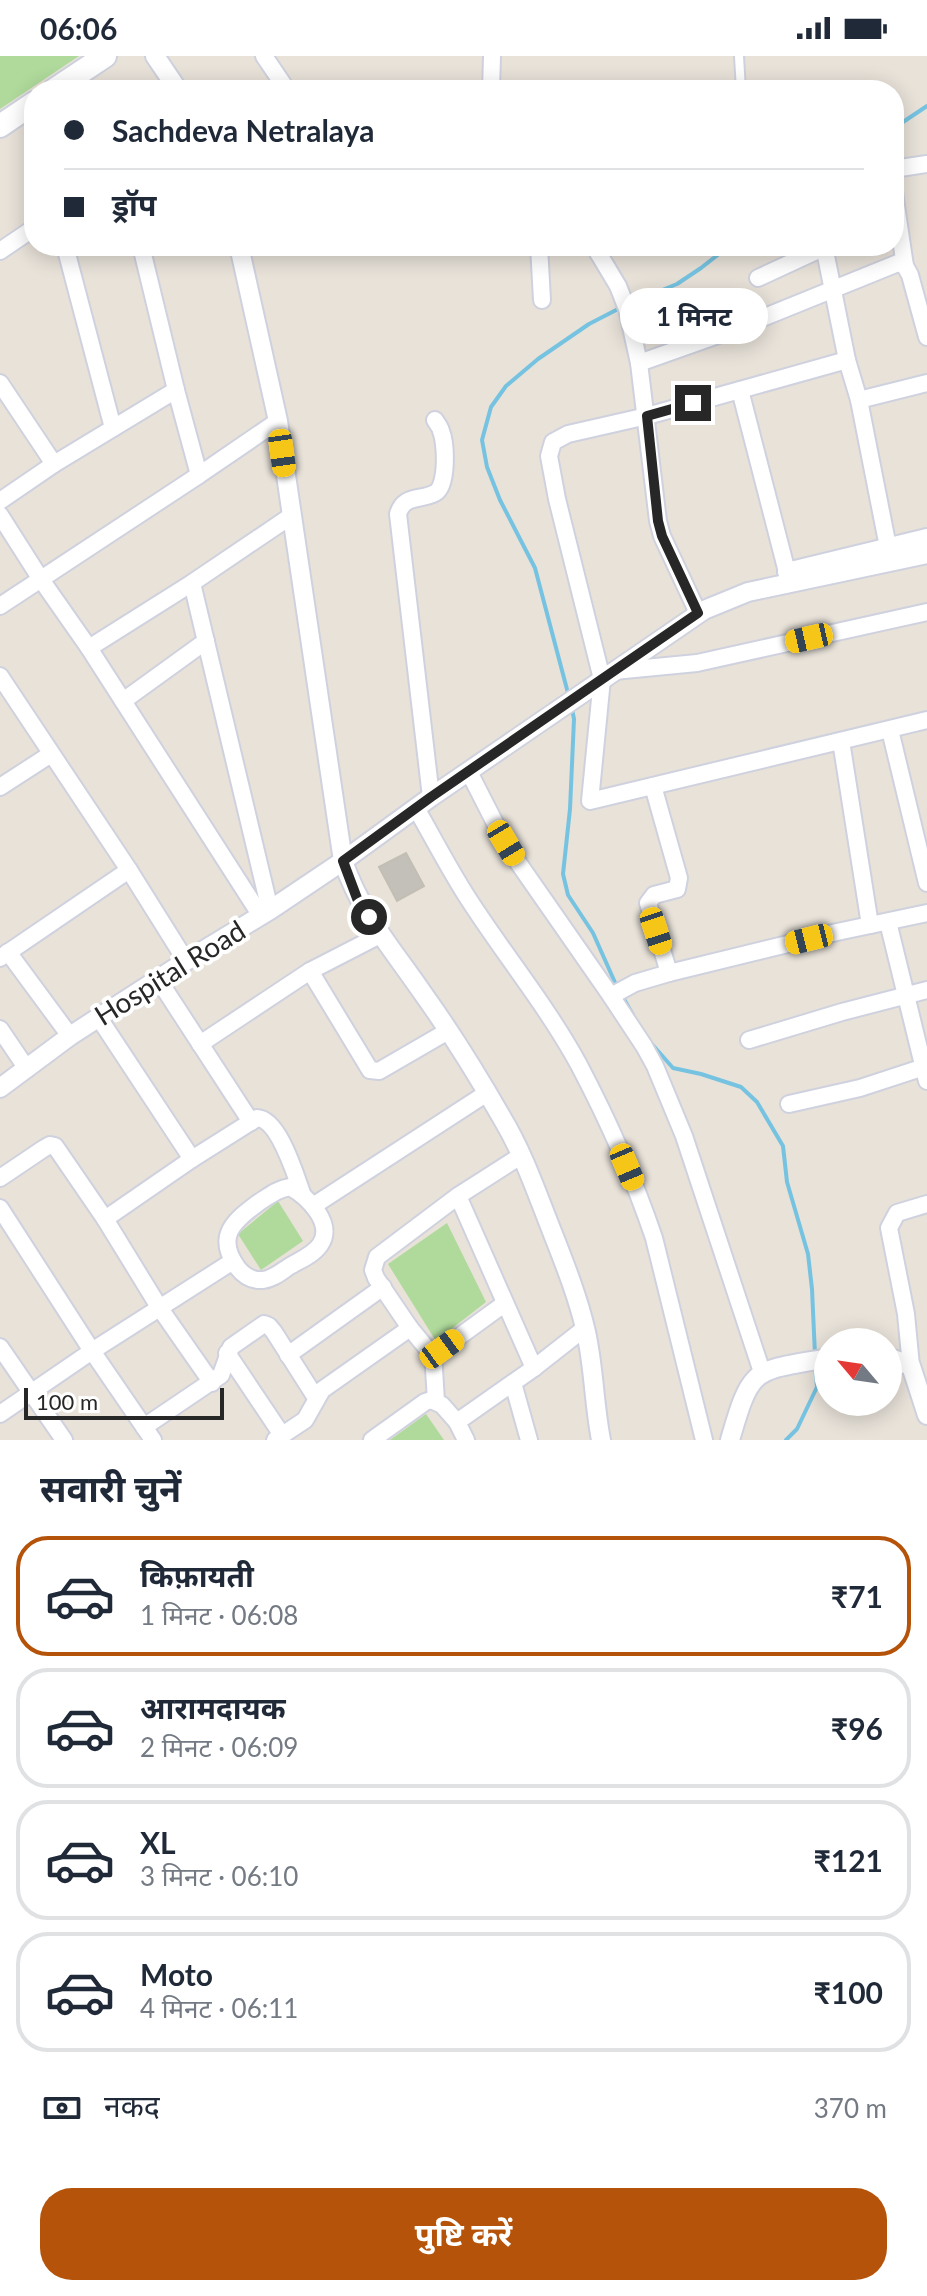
<!DOCTYPE html>
<html lang="hi">
<head>
<meta charset="utf-8">
<style>
	body { margin:0; font-family:Lato,"Noto Sans Devanagari",sans-serif; background:#f6f6f7; color:#1f2937; height:100vh; display:flex; flex-direction:column; font-size:30px; white-space:nowrap }
	* { box-sizing:border-box; margin:0 }
	p { font-size:26px; color:#747a83 }
	.icon { flex:none; width:44px; height:44px; fill:none; stroke:currentColor; stroke-width:2; stroke-linecap:round; stroke-linejoin:round }
	.map { position:relative; height:1384px; overflow:hidden }
	.details { display:flex; flex-direction:column; background:#fff; flex:1 }
	.details>* { flex:none }
	.banner { position:absolute; left:24px; top:24px; width:880px; height:176px; border-radius:32px; box-shadow:0 4px 20px #0003; display:grid; align-content:center; height:176px; padding:0 40px; background:#fff }
	.needle { width:52px; rotate:299deg }
	.controls { position:absolute; left:814px; top:1272px; display:grid; gap:16px }
	.controls a { display:grid; place-items:center; width:88px; height:88px; border-radius:50%; background:#fff; box-shadow:0 4px 20px #0003; font-size:40px }
	.scale { position:absolute; left:24px; bottom:20px; width:200px; box-sizing:border-box; padding-left:8px; border:4px solid #272727; border-top:0; font-size:22px; line-height:28px; white-space:nowrap; color:#272727; -webkit-text-stroke:6px #fff; paint-order:stroke }
	.end { position:absolute; width:36px; height:36px; margin:-18px; border:10px solid #272727; background:#fff; box-shadow:0 0 0 4px #fff }
	.from { border-radius:50% }
	.bubble { position:absolute; height:56px; border-radius:28px; background:#fff; box-shadow:0 4px 20px #0003; font-size:26px; font-weight:700; line-height:56px; text-align:center }
	.car { position:absolute; width:24px; height:48px; margin:-24px -12px; border-radius:10px; box-shadow:0 0 6px 2px #0007; background:linear-gradient(#f5c518 24%,#345 0 40%,#f5c518 0 76%,#345 0 86%,#f5c518 0) }
	.banner b { display:flex; align-items:center; gap:28px; height:76px; font-size:30px }
	.banner b+b { border-top:2px solid #e0e1e3 }
	.banner i { width:20px; height:20px; background:#1f2937 }
	ul { padding:0; list-style:none }
	li { display:flex; align-items:center; gap:24px; height:120px; margin:0 16px 12px; padding:0 24px; border:4px solid #e0e1e3; border-radius:32px }
	li div { flex:1 }
	li b { display:block; font-size:30px }
	li em { font-style:normal; font-weight:700 }
	li.current { border-color:#b45309 }
	li>.icon { width:72px; height:72px; stroke-width:1.5 }
	h2 { padding:0 40px; font-size:36px; line-height:96px }
	.pay { display:flex; align-items:center; gap:20px; height:88px; padding:0 40px; font-size:30px }
	.pay p { margin-inline-start:auto }
	.primary-button { display:flex; gap:16px; margin-top:auto; padding:16px 40px }
	.primary-button a { flex:1; height:92px; border-radius:32px; background:#b45309; color:#fff; font-size:32px; font-weight:700; line-height:92px; text-align:center }
	.status { display:flex; justify-content:space-between; align-items:center; height:56px; padding:0 40px; background:#fff; direction:ltr }
	.status svg { height:22px; fill:currentColor }
	.map>svg:first-child { display:block }
	.green { fill:#afda9b }
	.lines { fill:none; stroke-linecap:round; stroke-linejoin:round }
	.stream { stroke:#76c3e1; stroke-width:4 }
	.building { fill:#c3bfb9; stroke:#c3beb4; stroke-width:2 }
	.service-casing { stroke:#cfd2de; stroke-width:12 }
	.minor-casing { stroke:#cfd2de; stroke-width:20 }
	.tertiary-casing { stroke:#cfd2de; stroke-width:22 }
	.secondary-casing { stroke:#cfd2de; stroke-width:26 }
	.service { stroke:#fff; stroke-width:8 }
	.minor { stroke:#fff; stroke-width:16 }
	.tertiary { stroke:#fff; stroke-width:18 }
	.secondary { stroke:#fff; stroke-width:22 }
	.route { stroke:#272727; stroke-width:10 }
	.labels { text-anchor:middle; stroke-width:8; stroke-linejoin:round; paint-order:stroke }
	.street-label { font-size:28px; fill:#272727; stroke:#fff }
</style>
</head>
<body>
<div class="status"><b>06:06</b><svg viewBox="0 0 49 12"><path d="M0 12V9h3v3zM5 12V6h3v6zM10 12V3h3v9zM15 12V0h3v12zM26 1h20v11H26zM47 4h2v5h-2z"/></svg></div>
<div class="map">
<svg width="927" height="1384" viewBox="0 0 927 1384">
	<rect width="100%" height="100%" fill="#e8e2d9"/>
	<g class="green">
		<path d="M 0,0 L 79,0 L 0,53 Z"/>
		<path d="M 278,1145 L 303,1185 L 261,1214 L 238,1178 Z"/>
		<path d="M 447,1167 L 486,1246 L 436,1285 L 388,1208 Z"/>
		<path d="M 426,1358 L 444,1384 L 390,1384 Z"/>
	</g>
	<g class="lines">
		<g class="stream">
			<path d="M 894,72 L 927,50"/>
			<path d="M 628,248 L 677,228 L 701,212 L 729,190"/>
			<path d="M 569,641 L 535,512 L 500,444 L 487,411 L 482,384 L 491,351 L 506,330 L 538,303 L 589,268 L 620,252"/>
			<path d="M 572,653 L 574,663 L 570,753 L 563,818 L 568,839 L 593,877 L 617,931"/>
			<path d="M 621,938 L 633,959"/>
			<path d="M 650,986 L 673,1012 L 701,1018 L 741,1031 L 757,1046 L 783,1090 L 787,1126 L 808,1198 L 812,1233 L 815,1299"/>
			<path d="M 786,1384 L 797,1373 L 817,1331 L 815,1308"/>
		</g>
	</g>
	<path class="building" d="M 406,797 L 424,830 L 397,845 L 379,811 Z"/>
	<g class="lines">
		<g class="service-casing">
			<path id="service" d="M 739,0 L 741,34"/>
		</g>
		<g class="minor-casing">
			<g id="minor">
				<path d="M 264,0 L 287,34"/>
				<path d="M 491,34 L 492,0"/>
				<path d="M 894,118 L 900,112 L 927,108"/>
				<path d="M 894,136 L 905,210"/>
				<path d="M 65,190 L 113,372"/>
				<path d="M 141,190 L 176,334"/>
				<path d="M 539,190 L 542,244"/>
				<path d="M 594,190 L 618,230 L 627,253 L 639,307 L 658,465 L 662,480 L 698,557"/>
				<path d="M 824,190 L 847,304 L 859,344 L 888,491"/>
				<path d="M 0,195 L 34,172"/>
				<path d="M 758,222 L 825,191"/>
				<path d="M 847,304 L 647,360 L 568,378 L 553,386 L 549,400 L 557,443 L 602,623 L 590,745 L 927,664"/>
				<path d="M 639,307 L 735,273 L 898,207 L 905,210 L 910,219 L 927,281"/>
				<path d="M 0,327 L 54,408 L 176,334 L 199,419 L 278,365"/>
				<path d="M 740,334 L 787,516"/>
				<path d="M 859,344 L 927,327"/>
				<path d="M 0,445 L 54,408"/>
				<path d="M 0,459 L 40,522 L 89,592 L 261,860"/>
				<path d="M 192,527 L 291,460"/>
				<path d="M 0,550 L 199,419"/>
				<path d="M 89,592 L 192,527 L 270,854"/>
				<path d="M 614,615 L 697,607 L 927,556"/>
				<path d="M 0,620 L 129,814 L 186,905"/>
				<path d="M 123,645 L 206,585"/>
				<path d="M 890,674 L 927,827"/>
				<path d="M 841,685 L 870,869"/>
				<path d="M 469,716 L 495,767 L 517,805 L 611,940 L 644,990 L 655,1010 L 684,1080 L 762,1316"/>
				<path d="M 653,730 L 679,822 L 677,833 L 654,839 L 648,847 L 669,917"/>
				<path d="M 0,731 L 51,698"/>
				<path d="M 431,741 L 398,458 C 404,438 420,445 435,437 C 448,430 446,387 441,375 C 441,372 436,366 435,364"/>
				<path d="M 416,752 C 432,780 447,809 464,836 C 501,895 546,948 579,1009 C 608,1064 634,1123 654,1182 L 704,1384"/>
				<path d="M 888,866 L 927,1025"/>
				<path d="M 8,896 L 70,980"/>
				<path d="M 0,902 L 129,814"/>
				<path d="M 310,915 L 370,1014 L 379,1015 L 448,975"/>
				<path d="M 158,923 L 251,1066"/>
				<path d="M 611,940 L 635,927 L 669,917 L 837,876 L 927,857"/>
				<path d="M 99,962 L 192,1103"/>
				<path d="M 0,973 L 27,1013"/>
				<path d="M 749,984 L 842,956 L 927,934"/>
				<path d="M 200,988 L 310,915 L 380,879"/>
				<path d="M 789,1048 L 860,1032 L 927,1010"/>
				<path d="M 0,1122 L 43,1093 L 50,1089 L 55,1090 L 105,1163 L 159,1251 L 212,1327"/>
				<path d="M 290,1131 C 308,1141 335,1168 320,1189 C 313,1199 300,1204 290,1210 C 282,1215 273,1223 263,1224 C 252,1225 243,1219 237,1211 C 215,1180 234,1165 258,1147 C 269,1140 277,1133 290,1131 Z"/>
				<path d="M 458,1140 L 534,1312"/>
				<path d="M 313,1150 L 487,1037"/>
				<path d="M 0,1152 L 92,1295 L 153,1384"/>
				<path d="M 105,1163 L 192,1103 L 257,1062 C 279,1063 295,1118 302,1137"/>
				<path d="M 410,1272 L 429,1295 L 438,1296 L 504,1248"/>
				<path d="M 0,1291 L 64,1384"/>
				<path d="M 227,1297 L 282,1379"/>
				<path d="M 433,1297 L 436,1345"/>
				<path d="M 288,1299 L 383,1231"/>
				<path d="M 911,1310 L 906,1258 L 889,1172 L 897,1157 L 927,1148"/>
				<path d="M 513,1327 L 529,1384"/>
				<path d="M 0,1358 L 92,1295 L 233,1205"/>
				<path d="M 144,1371 L 221,1319 L 231,1291 L 264,1268 L 269,1270 L 274,1276 L 316,1342"/>
				<path d="M 275,1384 L 305,1364 L 322,1334 L 410,1272 L 376,1222 L 373,1214 L 377,1201 L 458,1140 L 522,1099"/>
				<path d="M 372,1384 L 425,1346 L 431,1344 L 442,1349 L 457,1366"/>
				<path d="M 466,1384 L 457,1366 L 534,1312 L 585,1272"/>
			</g>
		</g>
		<g class="tertiary-casing">
			<g id="tertiary">
				<path d="M 155,0 L 178,34"/>
				<path d="M 239,190 L 278,365 L 343,805 C 362,860 392,892 424,939 C 452,978 478,1020 502,1062 C 523,1097 536,1135 551,1173 C 564,1206 578,1241 586,1276 C 594,1312 594,1348 601,1384"/>
				<path d="M 787,516 L 927,482"/>
				<path d="M 0,1032 L 70,980 L 186,905 L 270,854 L 343,805 L 431,741 L 704,554 L 748,536 L 927,498"/>
				<path d="M 888,1301 L 911,1310 L 927,1359"/>
				<path d="M 730,1384 C 752,1308 753,1316 828,1302"/>
			</g>
		</g>
		<g class="secondary-casing">
			<g id="secondary">
				<path d="M 54,34 L 105,0"/>
				<path d="M 0,70 L 34,47"/>
			</g>
		</g>
		<use href="#service" class="service"/>
		<use href="#minor" class="minor"/>
		<use href="#tertiary" class="tertiary"/>
		<use href="#secondary" class="secondary"/>
	</g>
	<g class="lines">
		<path class="route" d="M 369,861 L 358,845 L 343,805 L 431,741 L 698,557 L 662,480 L 658,465 L 647,360 L 693,347"/>
	</g>
	<g class="labels">
		<g class="street-label">
			<text transform="translate(170 917) rotate(-32)" y="10">Hospital Road</text>
		</g>
	</g>
</svg>
<div class="controls">
<a><svg class="needle" viewBox="-14 -14 28 28"><path d="M0-13l5 13h-10z" fill="#e53935"/><path d="M0 13l5-13h-10z" fill="#747a83"/></svg></a>
</div>
<div class="scale">100 m</div>
<i class="end from" style="left:369px;top:861px"></i>
<i class="end" style="left:693px;top:347px"></i>
<div class="bubble" style="left:620px;top:232px;width:148px">1 मिनट</div>
<i class="car" style="left:282px;top:397px;rotate:172deg"></i>
<i class="car" style="left:809px;top:582px;rotate:257deg"></i>
<i class="car" style="left:506px;top:787px;rotate:149deg"></i>
<i class="car" style="left:656px;top:875px;rotate:162deg"></i>
<i class="car" style="left:809px;top:883px;rotate:256deg"></i>
<i class="car" style="left:627px;top:1111px;rotate:157deg"></i>
<i class="car" style="left:442px;top:1293px;rotate:54deg"></i>
<div class="banner">
<b><i class="from"></i>Sachdeva Netralaya</b>
<b><i></i>ड्रॉप</b>
</div>
</div>
<section class="details">
<h2>सवारी चुनें</h2>
<ul>
<li class="current"><svg class="icon" aria-label="car" viewBox="0 0 24 24"><path d="M5 17H2v-5l4-1 3-4h7l3 4 3 1v5h-3M9 17h6M6 11h13"/><circle cx="7" cy="17" r="2"/><circle cx="17" cy="17" r="2"/></svg><div><b>किफ़ायती</b><p>1 मिनट · 06:08</p></div><em>₹71</em></li>
<li><svg class="icon" aria-label="car" viewBox="0 0 24 24"><path d="M5 17H2v-5l4-1 3-4h7l3 4 3 1v5h-3M9 17h6M6 11h13"/><circle cx="7" cy="17" r="2"/><circle cx="17" cy="17" r="2"/></svg><div><b>आरामदायक</b><p>2 मिनट · 06:09</p></div><em>₹96</em></li>
<li><svg class="icon" aria-label="car" viewBox="0 0 24 24"><path d="M5 17H2v-5l4-1 3-4h7l3 4 3 1v5h-3M9 17h6M6 11h13"/><circle cx="7" cy="17" r="2"/><circle cx="17" cy="17" r="2"/></svg><div><b>XL</b><p>3 मिनट · 06:10</p></div><em>₹121</em></li>
<li><svg class="icon" aria-label="car" viewBox="0 0 24 24"><path d="M5 17H2v-5l4-1 3-4h7l3 4 3 1v5h-3M9 17h6M6 11h13"/><circle cx="7" cy="17" r="2"/><circle cx="17" cy="17" r="2"/></svg><div><b>Moto</b><p>4 मिनट · 06:11</p></div><em>₹100</em></li>
</ul>
<div class="pay"><svg class="icon" aria-label="cash" viewBox="0 0 24 24"><path d="M3 7h18v10H3z"/><circle cx="12" cy="12" r="2"/></svg>नकद<p>370 m</p></div>
<div class="primary-button"><a>पुष्टि करें</a></div>
</section>
</body>
</html>
